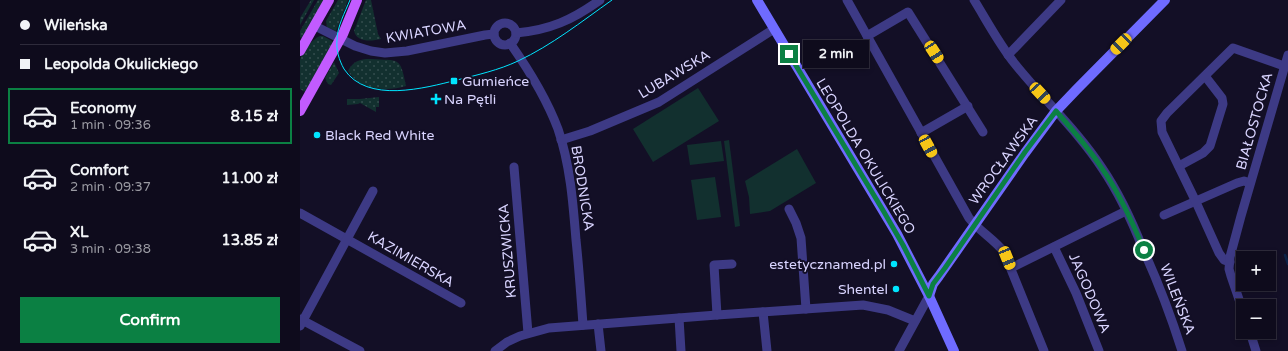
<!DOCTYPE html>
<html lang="en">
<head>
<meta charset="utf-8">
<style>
	body { margin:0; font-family:"Varela Round",sans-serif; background:#171425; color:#f1f3f6; height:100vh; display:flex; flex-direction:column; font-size:15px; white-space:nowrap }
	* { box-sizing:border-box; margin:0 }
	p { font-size:13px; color:#9b9ba3 }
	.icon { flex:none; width:22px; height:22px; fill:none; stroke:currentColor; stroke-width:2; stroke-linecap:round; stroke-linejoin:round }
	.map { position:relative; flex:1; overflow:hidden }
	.sheet { display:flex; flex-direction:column; background:#0e0b1c; width:300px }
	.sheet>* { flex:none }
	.banner { display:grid; align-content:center; height:88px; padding:0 20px; background:#0e0b1c }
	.tools { position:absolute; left:936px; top:251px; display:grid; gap:8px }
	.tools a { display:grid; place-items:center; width:40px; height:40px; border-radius:0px; background:#0e0b1c; box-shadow:0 2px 6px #0003,0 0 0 1px #2e2b3b; font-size:20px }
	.end { position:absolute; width:18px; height:18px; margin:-9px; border:5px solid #0b8043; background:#fff; box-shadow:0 0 0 2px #fff }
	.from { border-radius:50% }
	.bubble { position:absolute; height:28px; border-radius:0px; background:#0e0b1c; box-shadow:0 2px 6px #0003,0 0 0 1px #2e2b3b; font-size:13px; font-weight:800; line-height:28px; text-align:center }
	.car { position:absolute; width:12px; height:24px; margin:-12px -6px; border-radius:5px; box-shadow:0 0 3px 1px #0007; background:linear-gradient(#f5c518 24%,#345 0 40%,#f5c518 0 76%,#345 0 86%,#f5c518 0) }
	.banner b { display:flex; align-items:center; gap:14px; height:38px; font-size:15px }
	.banner b+b { border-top:1px solid #2e2b3b }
	.banner i { width:10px; height:10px; background:#f1f3f6 }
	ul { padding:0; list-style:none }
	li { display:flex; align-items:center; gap:12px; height:56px; margin:0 8px 6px; padding:0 12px; border:2px solid transparent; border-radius:0px }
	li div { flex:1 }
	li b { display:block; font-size:15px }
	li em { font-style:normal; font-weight:800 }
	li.active { border-color:#0b8043 }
	li>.icon { width:36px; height:36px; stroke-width:1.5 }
	.action { display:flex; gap:8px; margin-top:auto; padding:8px 20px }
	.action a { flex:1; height:46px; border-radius:0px; background:#0b8043; color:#fff; font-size:16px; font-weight:800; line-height:46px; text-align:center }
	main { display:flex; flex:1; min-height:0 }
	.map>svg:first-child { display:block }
	.grass { fill:url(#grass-dots) }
	.park { fill:#12302f }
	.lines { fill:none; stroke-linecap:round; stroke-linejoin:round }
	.stream { stroke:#0c2248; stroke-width:2.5 }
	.street { stroke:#3d3a85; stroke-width:9 }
	.secondary { stroke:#6f6bff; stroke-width:10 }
	.primary { stroke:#c25bff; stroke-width:10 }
	.tram { stroke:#00e5ff; stroke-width:1 }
	.route { stroke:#0b8043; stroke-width:5 }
	.poi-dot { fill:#00e5ff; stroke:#130f26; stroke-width:1.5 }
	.labels { text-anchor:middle; stroke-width:4; stroke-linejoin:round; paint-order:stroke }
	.street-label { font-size:14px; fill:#d9d4ff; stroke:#130f26 }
	.poi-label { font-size:14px; fill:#d9d4ff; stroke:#130f26; text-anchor:start }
</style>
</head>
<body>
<main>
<section class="sheet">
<div class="banner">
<b><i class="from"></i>Wileńska</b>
<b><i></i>Leopolda Okulickiego</b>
</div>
<ul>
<li class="active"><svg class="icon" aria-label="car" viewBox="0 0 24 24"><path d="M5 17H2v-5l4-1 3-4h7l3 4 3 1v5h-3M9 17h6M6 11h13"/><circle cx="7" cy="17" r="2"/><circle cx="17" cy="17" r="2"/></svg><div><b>Economy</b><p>1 min · 09:36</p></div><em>8.15 zł</em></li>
<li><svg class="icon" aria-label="car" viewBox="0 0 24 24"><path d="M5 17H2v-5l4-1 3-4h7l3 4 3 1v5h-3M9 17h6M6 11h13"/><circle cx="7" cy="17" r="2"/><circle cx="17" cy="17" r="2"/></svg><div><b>Comfort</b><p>2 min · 09:37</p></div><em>11.00 zł</em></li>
<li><svg class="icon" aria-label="car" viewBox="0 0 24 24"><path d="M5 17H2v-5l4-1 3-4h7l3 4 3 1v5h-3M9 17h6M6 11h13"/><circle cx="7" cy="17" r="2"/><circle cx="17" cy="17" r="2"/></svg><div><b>XL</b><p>3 min · 09:38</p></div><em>13.85 zł</em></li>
</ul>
<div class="action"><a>Confirm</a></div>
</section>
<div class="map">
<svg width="988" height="351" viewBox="0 0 988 351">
	<defs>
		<pattern id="grass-dots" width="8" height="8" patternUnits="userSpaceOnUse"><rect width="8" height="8" fill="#12302f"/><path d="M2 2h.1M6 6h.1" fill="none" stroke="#344d4e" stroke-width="1.8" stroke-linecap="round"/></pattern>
	</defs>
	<rect width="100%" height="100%" fill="#130f26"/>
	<g class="grass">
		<path d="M 11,0 L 14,0 L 0,25 L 0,18 Z"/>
		<path d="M 18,0 L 24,0 L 3,39 L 0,37 L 0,31 Z"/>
		<path d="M 38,0 L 48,0 L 36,31 L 27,27 L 26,21 Z"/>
		<path d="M 66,0 L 71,0 L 78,34 L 81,39 C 72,41 57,43 54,31 Z"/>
		<path d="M 20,36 L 23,36 L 32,41 L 33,43 L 5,92 L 0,89 C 0,81 0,68 0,60 C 2,52 12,39 20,36 Z"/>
		<path d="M 70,59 C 100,61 100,56 106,86 C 87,92 59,90 48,71 C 53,61 60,59 70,59 Z"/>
		<path d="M 34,62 L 39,73 L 31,85 L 28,84 L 25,78 Z"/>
		<path d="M 79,97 L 79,107 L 76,107 L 76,112 L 60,103 L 58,104 L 47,105 L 47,99 L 60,99 Z"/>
	</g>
	<g class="park">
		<path d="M 398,88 L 419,121 L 353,162 L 333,129 Z"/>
		<path d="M 429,140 L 440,226 L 435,227 L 424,141 Z"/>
		<path d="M 421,141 L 424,161 L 390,165 L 387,145 Z"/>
		<path d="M 497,149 L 516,183 L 470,211 L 450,214 L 449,197 L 445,181 Z"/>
		<path d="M 415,177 L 421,217 L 397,220 L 391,180 Z"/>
	</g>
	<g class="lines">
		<path class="stream" d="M 985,255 L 988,264"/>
		<g class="street">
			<path d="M 547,0 L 669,218 C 679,231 694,239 704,252 L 744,351"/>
			<path d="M 674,0 C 687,21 699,44 715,64 C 743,99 777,130 802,168 C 819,193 832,221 843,249 C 858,282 871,316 882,351"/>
			<circle cx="205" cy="34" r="11"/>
			<path d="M 15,26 L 55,46 L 71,51 L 85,53 L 107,51 L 185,35 L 194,34"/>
			<path d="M 216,33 C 250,30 272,20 300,0"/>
			<path d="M 567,36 L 608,12 L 683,132"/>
			<path d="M 210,43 C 229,70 246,97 258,129 C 270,164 273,202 276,240 C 279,268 281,297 283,325"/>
			<path d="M 708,55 L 761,0"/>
			<path d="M 621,133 L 668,106"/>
			<path d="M 261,140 L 290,131 L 359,102 L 474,29"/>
			<path d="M 879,166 L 903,153 L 910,146 L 923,104 L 922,98 L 905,76"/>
			<path d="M 214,167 L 228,333"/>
			<path d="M 489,209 L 496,223 L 501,238 L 506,309"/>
			<path d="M 0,213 L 161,303"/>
			<path d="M 864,215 L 937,183 L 944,181 L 950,183"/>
			<path d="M 754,247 L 776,293 L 799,351"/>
			<path d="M 930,262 L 924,260 L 919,253 L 896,202 L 862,132 L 861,121 L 867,113 L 933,48 L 984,66"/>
			<path d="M 711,268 L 826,211"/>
			<path d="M 943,311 L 931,276 L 929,269 L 930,257 L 941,216 L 988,55"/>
			<path d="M 463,312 L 467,351"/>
			<path d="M 417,315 L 414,265 L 432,264"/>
			<path d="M 379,318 L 381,351"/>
			<path d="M 0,319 L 60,351"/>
			<path d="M 298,324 L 301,351"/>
			<path d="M 0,326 L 73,191"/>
			<path d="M 950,332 L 956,351"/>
			<path d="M 195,351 L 207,342 L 220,336 L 249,328 L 417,315 L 563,305 L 588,310 L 615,321"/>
			<path d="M 599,351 L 629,296"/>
		</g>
		<g class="secondary">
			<path d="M 457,0 L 597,234 L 629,296 L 654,351"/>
			<path d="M 629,296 L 633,284 L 639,276 L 725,153 L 756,111 L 777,89 L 865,0"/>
		</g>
		<g class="primary">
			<path d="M 0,51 L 29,0"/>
			<path d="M 0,111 L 43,34 L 57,0"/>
		</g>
		<path class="tram" d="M 50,0 C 45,12 37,27 37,40 C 36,50 39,60 44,69 C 67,104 125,88 157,80 C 177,75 199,70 218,61 C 252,45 281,22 312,0"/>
	</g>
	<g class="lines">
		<path class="route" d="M 489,54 L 584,212 L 603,245 L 629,296 L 633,284 L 645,268 L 725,152 L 756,111 C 772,129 788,147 801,167 C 819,192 832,221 844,250"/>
	</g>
	<g class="poi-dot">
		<rect x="150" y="77" width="8" height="8" rx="2"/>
		<path d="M134 93h4v4h4v4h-4v4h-4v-4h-4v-4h4z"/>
		<circle cx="17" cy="135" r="4"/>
		<circle cx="594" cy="264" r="4"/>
		<circle cx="596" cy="289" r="4"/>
	</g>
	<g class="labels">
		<g class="street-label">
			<text transform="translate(126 31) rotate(-10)" y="5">KWIATOWA</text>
			<text transform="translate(374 74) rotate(-31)" y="5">LUBAWSKA</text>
			<text transform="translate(954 121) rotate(-74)" y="5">BIAŁOSTOCKA</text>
			<text transform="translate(566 156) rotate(59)" y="5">LEOPOLDA OKULICKIEGO</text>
			<text transform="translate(703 160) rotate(-54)" y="5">WROCŁAWSKA</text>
			<text transform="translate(283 188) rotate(81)" y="5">BRODNICKA</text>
			<text transform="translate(207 251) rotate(-95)" y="5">KRUSZWICKA</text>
			<text transform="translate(111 259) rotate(30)" y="5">KAZIMIERSKA</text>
			<text transform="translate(790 293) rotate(67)" y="5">JAGODOWA</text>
			<text transform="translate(878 299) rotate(69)" y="5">WILEŃSKA</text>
		</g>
		<g class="poi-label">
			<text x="162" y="86">Gumieńce</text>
			<text x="144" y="104">Na Pętli</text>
			<text x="25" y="140">Black Red White</text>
			<text x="586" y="269" text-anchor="end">estetycznamed.pl</text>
			<text x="588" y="294" text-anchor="end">Shentel</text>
		</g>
	</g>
</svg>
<div class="tools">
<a>+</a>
<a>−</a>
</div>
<i class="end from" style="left:844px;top:250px"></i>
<i class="end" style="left:489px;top:54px"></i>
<div class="bubble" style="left:503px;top:40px;width:66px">2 min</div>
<i class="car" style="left:821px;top:44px;rotate:225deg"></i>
<i class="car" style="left:634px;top:52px;rotate:147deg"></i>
<i class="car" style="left:740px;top:93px;rotate:137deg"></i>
<i class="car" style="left:628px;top:146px;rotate:151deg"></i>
<i class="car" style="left:707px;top:258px;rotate:158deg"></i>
</div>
</main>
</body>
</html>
